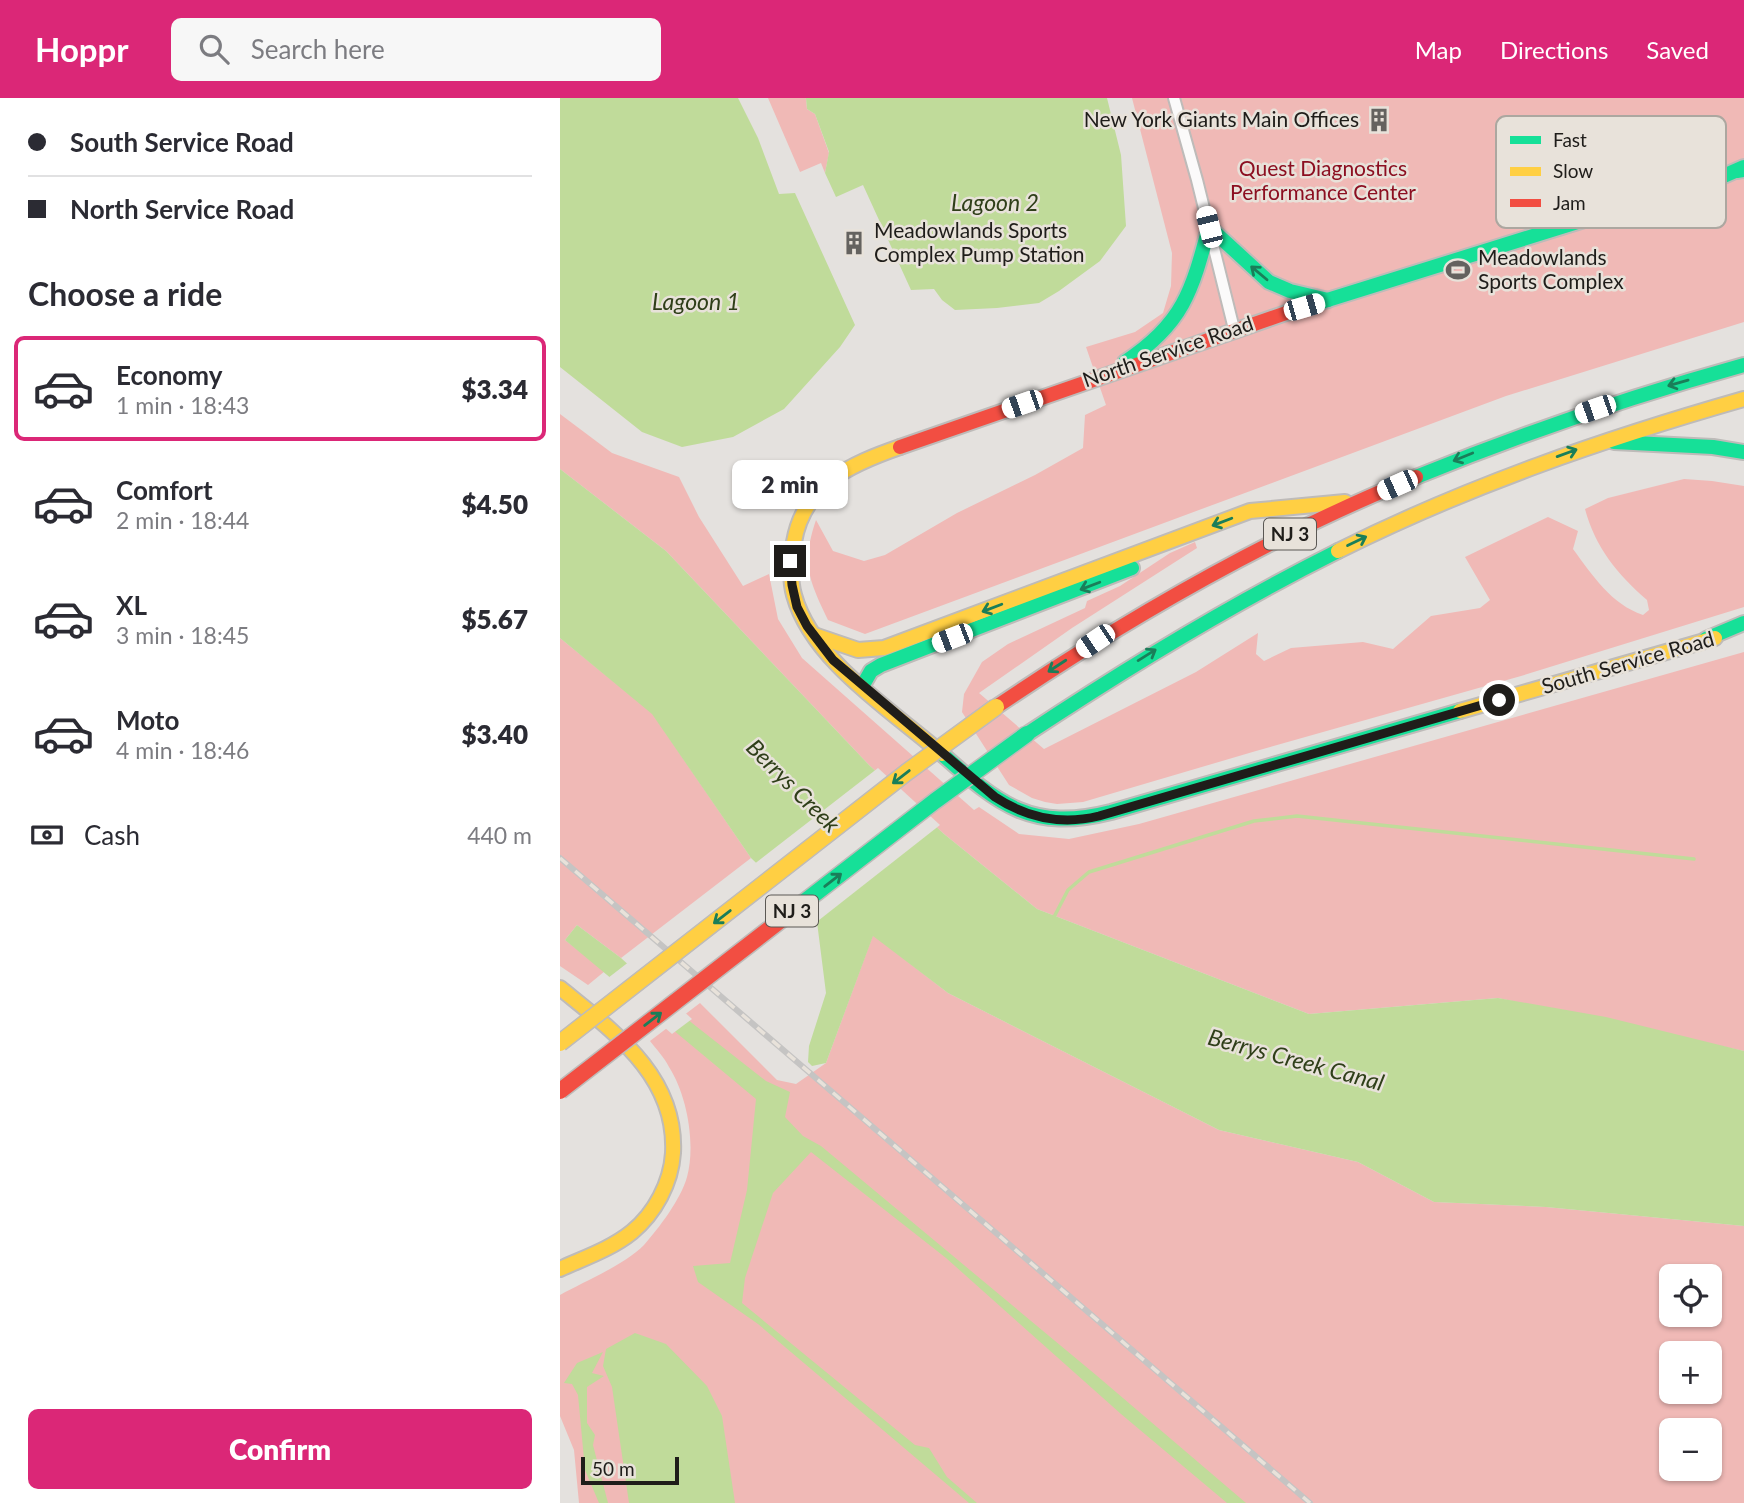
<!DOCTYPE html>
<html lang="en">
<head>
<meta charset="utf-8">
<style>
	body { margin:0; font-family:Lato,sans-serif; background:#f7f7f7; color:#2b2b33; height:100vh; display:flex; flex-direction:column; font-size:26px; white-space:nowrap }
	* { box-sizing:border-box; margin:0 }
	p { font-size:23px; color:#7c7c81 }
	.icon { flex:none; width:38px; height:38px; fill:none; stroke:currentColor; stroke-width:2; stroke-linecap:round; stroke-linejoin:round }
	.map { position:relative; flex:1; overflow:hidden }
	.drawer { display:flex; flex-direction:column; background:#fff; width:560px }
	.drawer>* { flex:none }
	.guide { display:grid; align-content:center; height:154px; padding:0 28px; background:#fff }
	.fabs { position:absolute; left:1099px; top:1166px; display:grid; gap:14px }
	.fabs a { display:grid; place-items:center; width:63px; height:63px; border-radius:10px; background:#fff; box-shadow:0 2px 5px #0004; font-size:35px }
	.scale { position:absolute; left:21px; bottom:18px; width:98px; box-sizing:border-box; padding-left:7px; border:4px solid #1f1d1a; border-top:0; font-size:19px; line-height:24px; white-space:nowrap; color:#1f1d1a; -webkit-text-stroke:5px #e8e2da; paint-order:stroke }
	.end { position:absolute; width:32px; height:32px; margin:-16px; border:9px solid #1f1d1a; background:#fff; box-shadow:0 0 0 4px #fff }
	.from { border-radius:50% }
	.bubble { position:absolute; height:49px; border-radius:10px; background:#fff; box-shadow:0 2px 5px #0004; font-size:23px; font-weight:800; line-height:49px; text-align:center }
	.car { position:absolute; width:21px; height:42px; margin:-21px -10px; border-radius:9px; box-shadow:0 0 5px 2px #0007; background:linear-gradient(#fff 24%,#345 0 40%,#fff 0 76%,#345 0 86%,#fff 0) }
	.guide b { display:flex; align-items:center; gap:24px; height:66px; font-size:26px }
	.guide b+b { border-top:2px solid #e1e1e2 }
	.guide i { width:18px; height:18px; background:#2b2b33 }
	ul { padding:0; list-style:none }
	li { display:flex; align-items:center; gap:21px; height:105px; margin:0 14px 10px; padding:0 14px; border:4px solid transparent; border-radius:10px }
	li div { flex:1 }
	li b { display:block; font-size:26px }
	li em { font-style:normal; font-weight:800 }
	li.on { border-color:#db2777 }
	li>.icon { width:63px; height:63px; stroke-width:1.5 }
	h2 { padding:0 28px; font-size:32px; line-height:84px }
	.pay { display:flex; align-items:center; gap:18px; height:77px; padding:0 28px; font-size:26px }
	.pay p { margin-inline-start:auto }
	.action { display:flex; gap:14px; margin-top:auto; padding:14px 28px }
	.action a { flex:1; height:80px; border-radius:10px; background:#db2777; color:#fff; font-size:28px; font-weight:800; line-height:80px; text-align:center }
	header { display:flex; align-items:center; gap:42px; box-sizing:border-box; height:98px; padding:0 35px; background:#db2777; color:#fff }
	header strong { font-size:33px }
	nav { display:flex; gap:38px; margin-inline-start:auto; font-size:24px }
	.search { width:490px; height:63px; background:#f7f7f7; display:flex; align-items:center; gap:18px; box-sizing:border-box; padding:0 24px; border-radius:10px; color:#7c7c81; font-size:26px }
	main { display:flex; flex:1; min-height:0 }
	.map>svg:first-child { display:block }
	.green { fill:#f0b9b6; fill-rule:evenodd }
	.water { fill:#c0db9a }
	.pier { fill:#e4e1de }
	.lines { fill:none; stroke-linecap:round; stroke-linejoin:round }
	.stream { stroke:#c0db9a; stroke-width:3.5 }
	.street-casing { stroke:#bebbb9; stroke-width:14 }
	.fast-casing { stroke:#bebbb9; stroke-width:18 }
	.slow-casing { stroke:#bebbb9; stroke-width:18 }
	.jam-casing { stroke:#bebbb9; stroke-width:18 }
	.street { stroke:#fbfafa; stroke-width:10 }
	.fast { stroke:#16e098; stroke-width:14 }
	.slow { stroke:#ffcf43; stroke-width:14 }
	.jam { stroke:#f24e42; stroke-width:14 }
	.rail-casing { stroke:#c5c4c3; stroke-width:6 }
	.rail { stroke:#e8e2da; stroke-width:3.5; stroke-dasharray:10; stroke-linecap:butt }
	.fast-bridge-casing { stroke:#bebbb9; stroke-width:19; stroke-linecap:butt }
	.slow-bridge-casing { stroke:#bebbb9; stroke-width:19; stroke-linecap:butt }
	.jam-bridge-casing { stroke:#bebbb9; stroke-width:19; stroke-linecap:butt }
	.fast-bridge { stroke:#16e098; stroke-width:16 }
	.slow-bridge { stroke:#ffcf43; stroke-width:16 }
	.jam-bridge { stroke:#f24e42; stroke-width:16 }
	.oneway { stroke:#1a7e59 }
	.route { stroke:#1f1d1a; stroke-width:9 }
	.labels { text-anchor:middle; stroke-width:5; stroke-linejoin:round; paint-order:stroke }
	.shield { fill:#e8e2da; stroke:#5b5854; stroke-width:2 }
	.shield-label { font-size:19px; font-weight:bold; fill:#1f1d1a }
	.poi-label { font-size:21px; fill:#1f1d1a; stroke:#e8e2da; text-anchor:start }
	.park-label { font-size:21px; fill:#8c0f21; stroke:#e8e2da }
	.street-label { font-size:21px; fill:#1f1d1a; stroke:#e8e2da }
	.water-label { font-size:23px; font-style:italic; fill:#2f3f19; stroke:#e8e2da }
	.key { fill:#e8e2da; stroke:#aca7a0; stroke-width:2 }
	.key-label { font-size:19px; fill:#1f1d1a }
</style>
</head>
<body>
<header>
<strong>Hoppr</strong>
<div class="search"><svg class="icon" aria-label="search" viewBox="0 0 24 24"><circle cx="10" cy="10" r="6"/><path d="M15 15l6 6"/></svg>Search here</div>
<nav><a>Map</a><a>Directions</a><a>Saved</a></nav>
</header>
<main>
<section class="drawer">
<div class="guide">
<b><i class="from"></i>South Service Road</b>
<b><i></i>North Service Road</b>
</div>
<h2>Choose a ride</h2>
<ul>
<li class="on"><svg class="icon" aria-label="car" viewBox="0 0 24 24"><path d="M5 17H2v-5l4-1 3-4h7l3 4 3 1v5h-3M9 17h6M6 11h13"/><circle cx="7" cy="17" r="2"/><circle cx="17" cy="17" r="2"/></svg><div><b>Economy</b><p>1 min · 18:43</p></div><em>$3.34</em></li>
<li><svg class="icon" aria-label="car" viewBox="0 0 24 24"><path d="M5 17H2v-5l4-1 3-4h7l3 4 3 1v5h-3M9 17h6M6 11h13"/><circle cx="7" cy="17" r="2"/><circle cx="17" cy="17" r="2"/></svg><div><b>Comfort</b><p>2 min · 18:44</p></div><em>$4.50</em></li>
<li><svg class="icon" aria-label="car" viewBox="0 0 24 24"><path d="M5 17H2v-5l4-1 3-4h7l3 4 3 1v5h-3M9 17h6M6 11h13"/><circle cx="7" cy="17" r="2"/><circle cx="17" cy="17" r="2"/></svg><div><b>XL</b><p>3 min · 18:45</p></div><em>$5.67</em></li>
<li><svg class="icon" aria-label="car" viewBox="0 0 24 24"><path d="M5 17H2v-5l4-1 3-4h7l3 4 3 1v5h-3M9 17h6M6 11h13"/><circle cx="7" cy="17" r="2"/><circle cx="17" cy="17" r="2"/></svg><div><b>Moto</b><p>4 min · 18:46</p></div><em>$3.40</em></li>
</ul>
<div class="pay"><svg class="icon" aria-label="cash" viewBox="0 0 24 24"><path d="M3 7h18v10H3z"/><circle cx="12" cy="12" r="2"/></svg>Cash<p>440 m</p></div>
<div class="action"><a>Confirm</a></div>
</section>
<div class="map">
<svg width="1184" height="1405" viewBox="0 0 1184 1405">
	<rect width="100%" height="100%" fill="#e4e1de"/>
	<g class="green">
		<path d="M 208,0 L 246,0 L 247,11 L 255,16 L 269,55 L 265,75 L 261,65 L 240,74 Z"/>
		<path d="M 572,0 L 1184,0 L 1184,224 L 946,298 L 305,536 L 268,522 C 249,482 241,466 256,422 L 273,453 L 304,463 L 325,457 L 397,415 L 475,377 L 523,350 L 525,317 L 546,307 L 526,249 L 575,234 L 603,215 L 611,188 L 612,155 Z"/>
		<path d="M 0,316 L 52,355 L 119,379 L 139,419 L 183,488 L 209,476 L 218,521 L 242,560 L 414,712 L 419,709 L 459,736 L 509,741 L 579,726 L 1184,554 L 1184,953 L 938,900 L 749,916 L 477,811 L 384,736 L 309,667 L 106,453 L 0,371 Z"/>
		<path d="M 1124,381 L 1152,383 L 1184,388 L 1184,509 L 961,578 L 696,653 L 523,704 L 497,706 L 485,704 L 472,700 L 449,687 L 402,614 L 404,596 L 422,564 L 448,546 L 525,510 L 527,503 L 560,488 L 610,455 L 635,444 L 637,450 L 512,530 L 419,595 L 484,651 L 636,574 L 698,535 L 696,556 L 704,563 L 731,550 L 803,544 L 833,551 L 871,518 L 920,510 L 930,502 L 905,459 L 988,419 L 1018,433 L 1013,451 C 1033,478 1051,506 1083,517 L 1089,512 L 1087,502 C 1058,477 1035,449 1025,411 L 1048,400 Z"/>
		<path d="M 0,540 L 92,615 L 191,760 L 61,860 L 17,827 L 5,842 L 45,873 L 28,887 L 0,868 Z"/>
		<path d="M 313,837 L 388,895 L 659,1032 L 798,1064 L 874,1104 L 986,1109 L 1184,1128 L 1184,1405 L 19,1405 L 14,1352 L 0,1318 L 0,1197 C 25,1183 64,1167 84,1147 C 99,1130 121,1101 127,1079 C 136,1046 127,997 109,969 C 104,959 96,951 90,943 L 140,905 L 217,982 L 236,986 L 266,965 ZM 1111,1178 L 1150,1178 L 1150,1216 L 1111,1216 ZM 1111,1255 L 1150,1255 L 1150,1293 L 1111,1293 ZM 1111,1332 L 1150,1332 L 1150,1370 L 1111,1370 Z"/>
	</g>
	<g class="water">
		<path d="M 0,0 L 178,0 L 198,40 L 219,96 L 235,95 L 295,227 L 280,249 L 224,311 L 173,339 L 122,349 L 82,334 L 0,269 Z"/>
		<path d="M 246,0 L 547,0 L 561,57 L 566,128 L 540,163 L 499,193 L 479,205 L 437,210 L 395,212 L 382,202 L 374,191 L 351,192 L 303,87 L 276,99 L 265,75 L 269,54 L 255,16 L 247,11 Z"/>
		<path d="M 0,371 L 106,453 L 309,667 L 384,736 L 477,811 L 749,916 L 938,900 L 1046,919 L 1184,953 L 1184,1128 L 986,1109 L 874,1104 L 798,1064 L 659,1032 L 388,895 L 313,838 L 266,965 L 252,968 L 248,964 L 249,948 L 266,895 L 257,824 L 191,760 L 92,616 L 0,540 Z"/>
		<path d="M 17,827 L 61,860 L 132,925 L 206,983 L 230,994 L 225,1019 L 243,1038 L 261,1048 L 536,1277 L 686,1405 L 667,1405 L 561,1316 L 386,1160 L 251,1054 L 213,1095 L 185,1180 L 182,1205 L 355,1347 L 369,1350 L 387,1379 L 417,1405 L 409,1405 L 198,1226 L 138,1184 L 133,1168 L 170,1165 L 187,1092 L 196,1001 L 5,842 Z"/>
		<path d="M 75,1235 L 106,1246 L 147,1288 L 162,1318 L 175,1405 L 69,1405 L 52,1289 L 43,1268 L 46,1251 Z"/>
		<path d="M 43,1254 L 32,1275 L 44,1278 L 27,1289 L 27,1325 L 35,1337 L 33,1347 L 48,1405 L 39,1405 L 25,1372 L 18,1297 L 12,1286 L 4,1285 L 17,1265 Z"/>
	</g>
	<g class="pier">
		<path d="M 318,670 L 380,727 L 254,826 L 193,767 Z"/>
		<path d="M 70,863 L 132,921 L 112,936 L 48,880 Z"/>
	</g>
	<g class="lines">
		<path class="stream" d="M 494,819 L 508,792 L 529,774 L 694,723 L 737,718 L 1134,761"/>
		<g class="street-casing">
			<path id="street" d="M 614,0 L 637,82 L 674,231"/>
		</g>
		<g class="fast-casing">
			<g id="fast">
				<path d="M 1177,73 L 1184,72"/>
				<path d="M 729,214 L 1159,80 L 1184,69"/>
				<path d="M 565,264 C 623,226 632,193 649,129 L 709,184 L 730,193 L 768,202"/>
				<path d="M 1054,344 L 1153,349 L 1184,354"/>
				<path d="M 856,379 C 964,335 1072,298 1184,267"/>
				<path d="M 1146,541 L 1184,525"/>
				<path d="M 303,587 L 311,573 L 321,567 L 572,470"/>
				<path d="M 467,636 C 568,569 670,507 778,453"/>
				<path d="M 382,656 C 439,707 472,734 551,714 L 900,613"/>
			</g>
		</g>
		<g class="slow-casing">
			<g id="slow">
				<path d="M 340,349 C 291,366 244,386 234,444 C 231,461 229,479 234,497 C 252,563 333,613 382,656"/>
				<path d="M 778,453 C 908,388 1044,341 1184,301"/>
				<path d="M 254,537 L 298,552 L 324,550 L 690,413 L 785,404"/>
				<path d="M 900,613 L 1155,540"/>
				<path d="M 0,890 C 54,934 117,978 113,1055 C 111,1085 95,1115 72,1134 C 51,1151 24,1160 0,1171"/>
			</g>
		</g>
		<g class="jam-casing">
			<g id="jam">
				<path d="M 340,349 L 729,214"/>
				<path d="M 436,609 C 568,520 708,439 856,379"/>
			</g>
		</g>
		<use href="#street" class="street"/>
		<use href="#fast" class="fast"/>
		<use href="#slow" class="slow"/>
		<use href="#jam" class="jam"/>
		<g class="rail-casing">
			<path id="rail" d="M 0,760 L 750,1405"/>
		</g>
		<use href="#rail" class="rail"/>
		<g class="fast-bridge-casing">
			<path id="fast-bridge" d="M 230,815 L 375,703 L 467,636"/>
		</g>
		<g class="slow-bridge-casing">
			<path id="slow-bridge" d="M 0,945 L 347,674 L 436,609"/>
		</g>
		<g class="jam-bridge-casing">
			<path id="jam-bridge" d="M 0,993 L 230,815"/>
		</g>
		<use href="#fast-bridge" class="fast-bridge"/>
		<use href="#slow-bridge" class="slow-bridge"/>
		<use href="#jam-bridge" class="jam-bridge"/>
	</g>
	<defs><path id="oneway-shaft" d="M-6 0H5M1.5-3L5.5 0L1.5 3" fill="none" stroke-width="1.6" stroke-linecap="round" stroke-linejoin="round" transform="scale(1.75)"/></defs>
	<g class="oneway">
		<use href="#oneway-shaft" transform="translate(699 175) rotate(-140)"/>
		<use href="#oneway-shaft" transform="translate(1118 285) rotate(164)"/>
		<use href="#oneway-shaft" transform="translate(1007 355) rotate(-20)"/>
		<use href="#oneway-shaft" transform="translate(903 359) rotate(158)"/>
		<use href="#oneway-shaft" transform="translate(662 424) rotate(159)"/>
		<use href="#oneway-shaft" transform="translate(797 443) rotate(-26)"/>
		<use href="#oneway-shaft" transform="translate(530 488) rotate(159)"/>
		<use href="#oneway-shaft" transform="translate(432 510) rotate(159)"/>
		<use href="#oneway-shaft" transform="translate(587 557) rotate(-32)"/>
		<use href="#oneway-shaft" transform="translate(497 568) rotate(147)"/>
		<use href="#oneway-shaft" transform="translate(341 679) rotate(142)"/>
		<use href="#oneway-shaft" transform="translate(273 782) rotate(-38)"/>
		<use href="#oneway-shaft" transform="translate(162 819) rotate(142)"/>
		<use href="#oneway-shaft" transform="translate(93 921) rotate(-38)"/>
	</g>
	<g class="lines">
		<path class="route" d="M 230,463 L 232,487 L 237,509 L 247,528 L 273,562 L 435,699 C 467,720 502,727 539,718 L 939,602"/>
	</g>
	<defs>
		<g id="building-bare" transform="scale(1.89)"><path d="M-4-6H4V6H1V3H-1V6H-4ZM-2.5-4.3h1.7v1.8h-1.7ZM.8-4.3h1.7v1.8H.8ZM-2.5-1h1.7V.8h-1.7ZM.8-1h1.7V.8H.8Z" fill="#64625f" stroke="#e8e2da" stroke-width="2.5" paint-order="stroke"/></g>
		<g id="stadium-bare" transform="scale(1.89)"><path d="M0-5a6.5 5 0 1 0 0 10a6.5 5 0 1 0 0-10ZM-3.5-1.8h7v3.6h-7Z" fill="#64625f" stroke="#e8e2da" stroke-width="2.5" paint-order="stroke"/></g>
	</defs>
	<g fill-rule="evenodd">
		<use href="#building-bare" x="819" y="22"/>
		<use href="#building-bare" x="294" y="145"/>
		<use href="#stadium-bare" x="898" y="172"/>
	</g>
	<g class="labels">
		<g class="shield">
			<rect x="704" y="420.5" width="52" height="31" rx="5"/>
			<rect x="206" y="797.5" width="52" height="31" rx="5"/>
		</g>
		<g class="shield-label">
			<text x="730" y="443">NJ 3</text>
			<text x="232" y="820">NJ 3</text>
		</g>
		<g class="poi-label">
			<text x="799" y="29" text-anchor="end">New York Giants Main Offices</text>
			<text x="314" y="140">Meadowlands Sports<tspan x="314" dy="24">Complex Pump Station</tspan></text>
			<text x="918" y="167">Meadowlands<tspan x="918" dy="24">Sports Complex</tspan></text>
		</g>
		<g class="park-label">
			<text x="763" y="78">Quest Diagnostics<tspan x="763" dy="24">Performance Center</tspan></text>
		</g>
		<g class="street-label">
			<text transform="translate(608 254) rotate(-19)" y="7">North Service Road</text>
			<text transform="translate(1068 565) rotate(-16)" y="7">South Service Road</text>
		</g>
		<g class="water-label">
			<text x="435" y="113">Lagoon 2</text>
			<text x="136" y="212">Lagoon 1</text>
			<text transform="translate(233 688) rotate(45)" y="8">Berrys Creek</text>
			<text transform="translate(736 962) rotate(15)" y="8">Berrys Creek Canal</text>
		</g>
	</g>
	<rect x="936" y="18" width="230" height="112" rx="10" class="key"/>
	<rect x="950" y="38" width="31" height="8" fill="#16e098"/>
	<rect x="950" y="69" width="31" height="9" fill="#ffcf43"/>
	<rect x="950" y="101" width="31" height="8" fill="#f24e42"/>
	<g class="key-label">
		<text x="993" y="49">Fast</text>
		<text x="993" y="80">Slow</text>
		<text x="993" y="112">Jam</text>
	</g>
</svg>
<div class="fabs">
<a><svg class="icon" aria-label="locate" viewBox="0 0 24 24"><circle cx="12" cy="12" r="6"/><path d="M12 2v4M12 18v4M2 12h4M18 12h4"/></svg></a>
<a>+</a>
<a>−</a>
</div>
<div class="scale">50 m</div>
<i class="end from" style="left:939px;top:602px"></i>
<i class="end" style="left:230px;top:463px"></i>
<div class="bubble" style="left:172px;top:362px;width:116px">2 min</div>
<i class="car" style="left:649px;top:129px;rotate:346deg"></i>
<i class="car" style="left:744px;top:209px;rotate:74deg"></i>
<i class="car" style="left:462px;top:306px;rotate:251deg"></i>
<i class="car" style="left:1035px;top:311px;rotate:251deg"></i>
<i class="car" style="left:837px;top:387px;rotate:246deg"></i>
<i class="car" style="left:392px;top:540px;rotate:249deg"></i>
<i class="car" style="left:535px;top:543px;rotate:236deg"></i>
</div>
</main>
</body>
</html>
